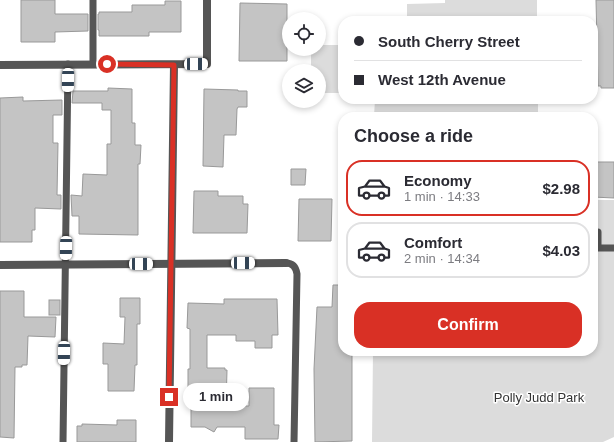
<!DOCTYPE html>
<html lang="en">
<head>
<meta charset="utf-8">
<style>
	body { margin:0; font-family:Helvetica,sans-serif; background:#f2f2f3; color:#2b2b33; height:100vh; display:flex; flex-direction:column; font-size:15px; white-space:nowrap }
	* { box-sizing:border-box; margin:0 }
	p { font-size:13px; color:#7c7c81 }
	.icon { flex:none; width:22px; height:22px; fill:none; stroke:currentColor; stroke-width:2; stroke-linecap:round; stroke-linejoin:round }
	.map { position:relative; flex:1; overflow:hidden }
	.drawer { position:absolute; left:338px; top:112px; width:260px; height:244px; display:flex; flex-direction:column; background:#fff; border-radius:16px; box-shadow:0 2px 6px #0003 }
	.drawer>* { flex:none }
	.guide { position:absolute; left:338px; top:16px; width:260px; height:88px; border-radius:16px; box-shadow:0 2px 6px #0003; display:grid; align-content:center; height:88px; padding:0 16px; background:#fff }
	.buttons { position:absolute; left:282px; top:12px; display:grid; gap:8px }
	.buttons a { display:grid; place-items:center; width:44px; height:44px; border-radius:50%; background:#fff; box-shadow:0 2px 6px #0003; font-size:20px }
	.end { position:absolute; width:18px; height:18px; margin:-9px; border:5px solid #d93025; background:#fff; box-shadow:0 0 0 2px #fff }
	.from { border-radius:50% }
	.bubble { position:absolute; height:28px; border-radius:14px; background:#fff; box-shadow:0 2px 6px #0003; font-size:13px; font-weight:800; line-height:28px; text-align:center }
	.car { position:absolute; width:12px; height:24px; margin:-12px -6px; border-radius:5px; box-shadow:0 0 3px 1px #0007; background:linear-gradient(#fff 24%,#345 0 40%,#fff 0 76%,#345 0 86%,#fff 0) }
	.guide b { display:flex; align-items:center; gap:14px; height:38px; font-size:15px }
	.guide b+b { border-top:1px solid #e1e1e2 }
	.guide i { width:10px; height:10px; background:#2b2b33 }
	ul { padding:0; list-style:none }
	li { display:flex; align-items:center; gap:12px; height:56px; margin:0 8px 6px; padding:0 8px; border:2px solid #e1e1e2; border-radius:16px }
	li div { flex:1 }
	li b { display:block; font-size:15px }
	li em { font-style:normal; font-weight:800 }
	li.on { border-color:#d93025 }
	li>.icon { width:36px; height:36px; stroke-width:1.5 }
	h2 { padding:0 16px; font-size:18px; line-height:48px }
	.cta { display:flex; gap:8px; margin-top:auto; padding:8px 16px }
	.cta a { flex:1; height:46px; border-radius:16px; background:#d93025; color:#fff; font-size:16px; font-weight:800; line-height:46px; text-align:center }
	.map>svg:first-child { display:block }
	.green { fill:#dcdcdc }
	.building { fill:#c4c4c4; stroke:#999 }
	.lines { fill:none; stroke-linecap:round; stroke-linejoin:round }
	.lane { stroke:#555; stroke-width:7 }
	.street { stroke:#555; stroke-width:8 }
	.route { stroke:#d93025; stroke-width:5 }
	.labels { text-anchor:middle; stroke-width:3; stroke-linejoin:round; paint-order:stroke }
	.park-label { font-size:13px; fill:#333; stroke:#fff }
</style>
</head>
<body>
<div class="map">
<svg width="614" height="442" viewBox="0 0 614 442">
	<rect width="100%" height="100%" fill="#fff"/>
	<g class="green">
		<path d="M 445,0 L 537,0 L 537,21 L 407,21 L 407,4 L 445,3 Z"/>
		<path d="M 319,45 L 343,45 L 343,93 L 319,93 L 319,71 L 311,71 L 311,49 L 319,49 Z"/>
		<path d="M 375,99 L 538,99 L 538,117 L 374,117 Z"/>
		<path d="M 593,200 L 614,200 L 614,437 L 603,442 L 372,442 L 373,351 L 593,351 Z"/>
	</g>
	<g class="building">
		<path d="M 21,0 L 55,0 L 55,14 L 88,14 L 88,31 L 55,32 L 55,42 L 21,42 Z"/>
		<path d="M 596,0 L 614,0 L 614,88 L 601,88 L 601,86 L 598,86 Z"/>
		<path d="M 165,1 L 181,1 L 181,32 L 149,32 L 149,36 L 99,36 L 99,30 L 98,30 L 98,14 L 99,14 L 99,12 L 132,12 L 132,5 L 165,5 Z"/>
		<path d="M 240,3 L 287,4 L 287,61 L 239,61 Z"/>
		<path d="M 108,88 L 132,89 L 132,123 L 135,123 L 135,145 L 141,145 L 140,164 L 138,164 L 138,235 L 79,234 L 79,216 L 72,216 L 71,195 L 82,196 L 83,174 L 107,175 L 107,144 L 111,144 L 111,110 L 102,110 L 102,103 L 72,103 L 73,91 L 108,91 Z"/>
		<path d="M 204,89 L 238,90 L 238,91 L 247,91 L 247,107 L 238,107 L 237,109 L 236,135 L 224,135 L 223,167 L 203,166 Z"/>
		<path d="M 23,97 L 23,101 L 62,100 L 62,115 L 53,115 L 53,143 L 58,143 L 57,195 L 61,195 L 61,209 L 35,208 L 35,230 L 32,230 L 32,242 L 0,242 L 0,98 Z"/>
		<path d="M 595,162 L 614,162 L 614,198 L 593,197 L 593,168 L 595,168 Z"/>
		<path d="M 291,169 L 306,169 L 305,185 L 291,185 Z"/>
		<path d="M 194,191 L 218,191 L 218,196 L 243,196 L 243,204 L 248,204 L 247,233 L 193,233 Z"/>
		<path d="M 299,199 L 332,199 L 331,241 L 298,241 Z"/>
		<path d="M 333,285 L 343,285 L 343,351 L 352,351 L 352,441 L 315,442 L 314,369 L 317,307 L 332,307 Z"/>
		<path d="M 0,291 L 24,291 L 24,317 L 56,317 L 55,337 L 28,336 L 27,365 L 22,365 L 22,367 L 15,367 L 14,438 L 0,437 Z"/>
		<path d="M 120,298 L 140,298 L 140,324 L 137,324 L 137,365 L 135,365 L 134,391 L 108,391 L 108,364 L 103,364 L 103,343 L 124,344 L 125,317 L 120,317 Z"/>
		<path d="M 224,299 L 277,299 L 278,335 L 272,335 L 272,348 L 255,348 L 255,341 L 236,341 L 236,335 L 207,335 L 207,368 L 225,368 L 225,370 L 227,370 L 226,406 L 249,406 L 249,388 L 274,388 L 274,425 L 279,425 L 278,439 L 245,439 L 245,427 L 217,427 L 214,432 L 205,427 L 191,427 L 191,390 L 188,389 L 188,369 L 190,369 L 190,329 L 187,328 L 188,303 L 224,304 Z"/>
		<rect x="49" y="300" width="11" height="15"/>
		<path d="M 117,420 L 136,420 L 136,442 L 77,442 L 77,426 L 82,426 L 82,424 L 117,425 Z"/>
	</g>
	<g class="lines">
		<g class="lane">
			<path d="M 93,0 L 93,64"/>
			<path d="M 598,232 L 598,248 L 614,248"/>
			<path d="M 286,263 C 293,263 296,267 297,274 L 294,442"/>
			<path d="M 63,442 L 68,64"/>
		</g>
		<g class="street">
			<path d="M 0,65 L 207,64 L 207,0"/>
			<path d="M 0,265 L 286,263"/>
			<path d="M 169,442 L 174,65"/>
		</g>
	</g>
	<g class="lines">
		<path class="route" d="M 107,64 L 174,65 L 169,397"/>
	</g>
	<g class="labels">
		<g class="park-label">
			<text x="539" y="402">Polly Judd Park</text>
		</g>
	</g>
</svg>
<div class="buttons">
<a><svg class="icon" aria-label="locate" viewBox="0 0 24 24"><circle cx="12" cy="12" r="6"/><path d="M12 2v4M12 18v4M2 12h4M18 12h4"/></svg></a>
<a><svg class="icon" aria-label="layers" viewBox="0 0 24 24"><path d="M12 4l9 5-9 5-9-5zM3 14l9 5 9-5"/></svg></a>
</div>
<i class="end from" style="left:107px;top:64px"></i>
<i class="end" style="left:169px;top:397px"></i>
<div class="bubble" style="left:183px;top:383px;width:66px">1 min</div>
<i class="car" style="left:196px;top:64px;rotate:89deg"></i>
<i class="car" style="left:68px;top:80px;rotate:181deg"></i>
<i class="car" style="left:66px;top:248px;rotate:181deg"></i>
<i class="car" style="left:243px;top:263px;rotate:90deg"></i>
<i class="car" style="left:141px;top:264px;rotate:90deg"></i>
<i class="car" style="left:64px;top:353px;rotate:181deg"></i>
<div class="guide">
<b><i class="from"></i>South Cherry Street</b>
<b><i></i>West 12th Avenue</b>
</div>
<section class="drawer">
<h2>Choose a ride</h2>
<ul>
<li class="on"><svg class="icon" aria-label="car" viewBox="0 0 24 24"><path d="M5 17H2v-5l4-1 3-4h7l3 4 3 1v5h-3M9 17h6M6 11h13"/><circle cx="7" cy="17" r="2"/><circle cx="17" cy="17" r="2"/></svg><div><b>Economy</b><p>1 min · 14:33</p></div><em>$2.98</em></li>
<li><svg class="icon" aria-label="car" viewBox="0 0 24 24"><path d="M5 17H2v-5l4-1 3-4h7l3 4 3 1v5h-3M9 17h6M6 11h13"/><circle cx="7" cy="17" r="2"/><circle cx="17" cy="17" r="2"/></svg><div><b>Comfort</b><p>2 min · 14:34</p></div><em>$4.03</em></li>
</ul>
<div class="cta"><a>Confirm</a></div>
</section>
</div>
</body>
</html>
